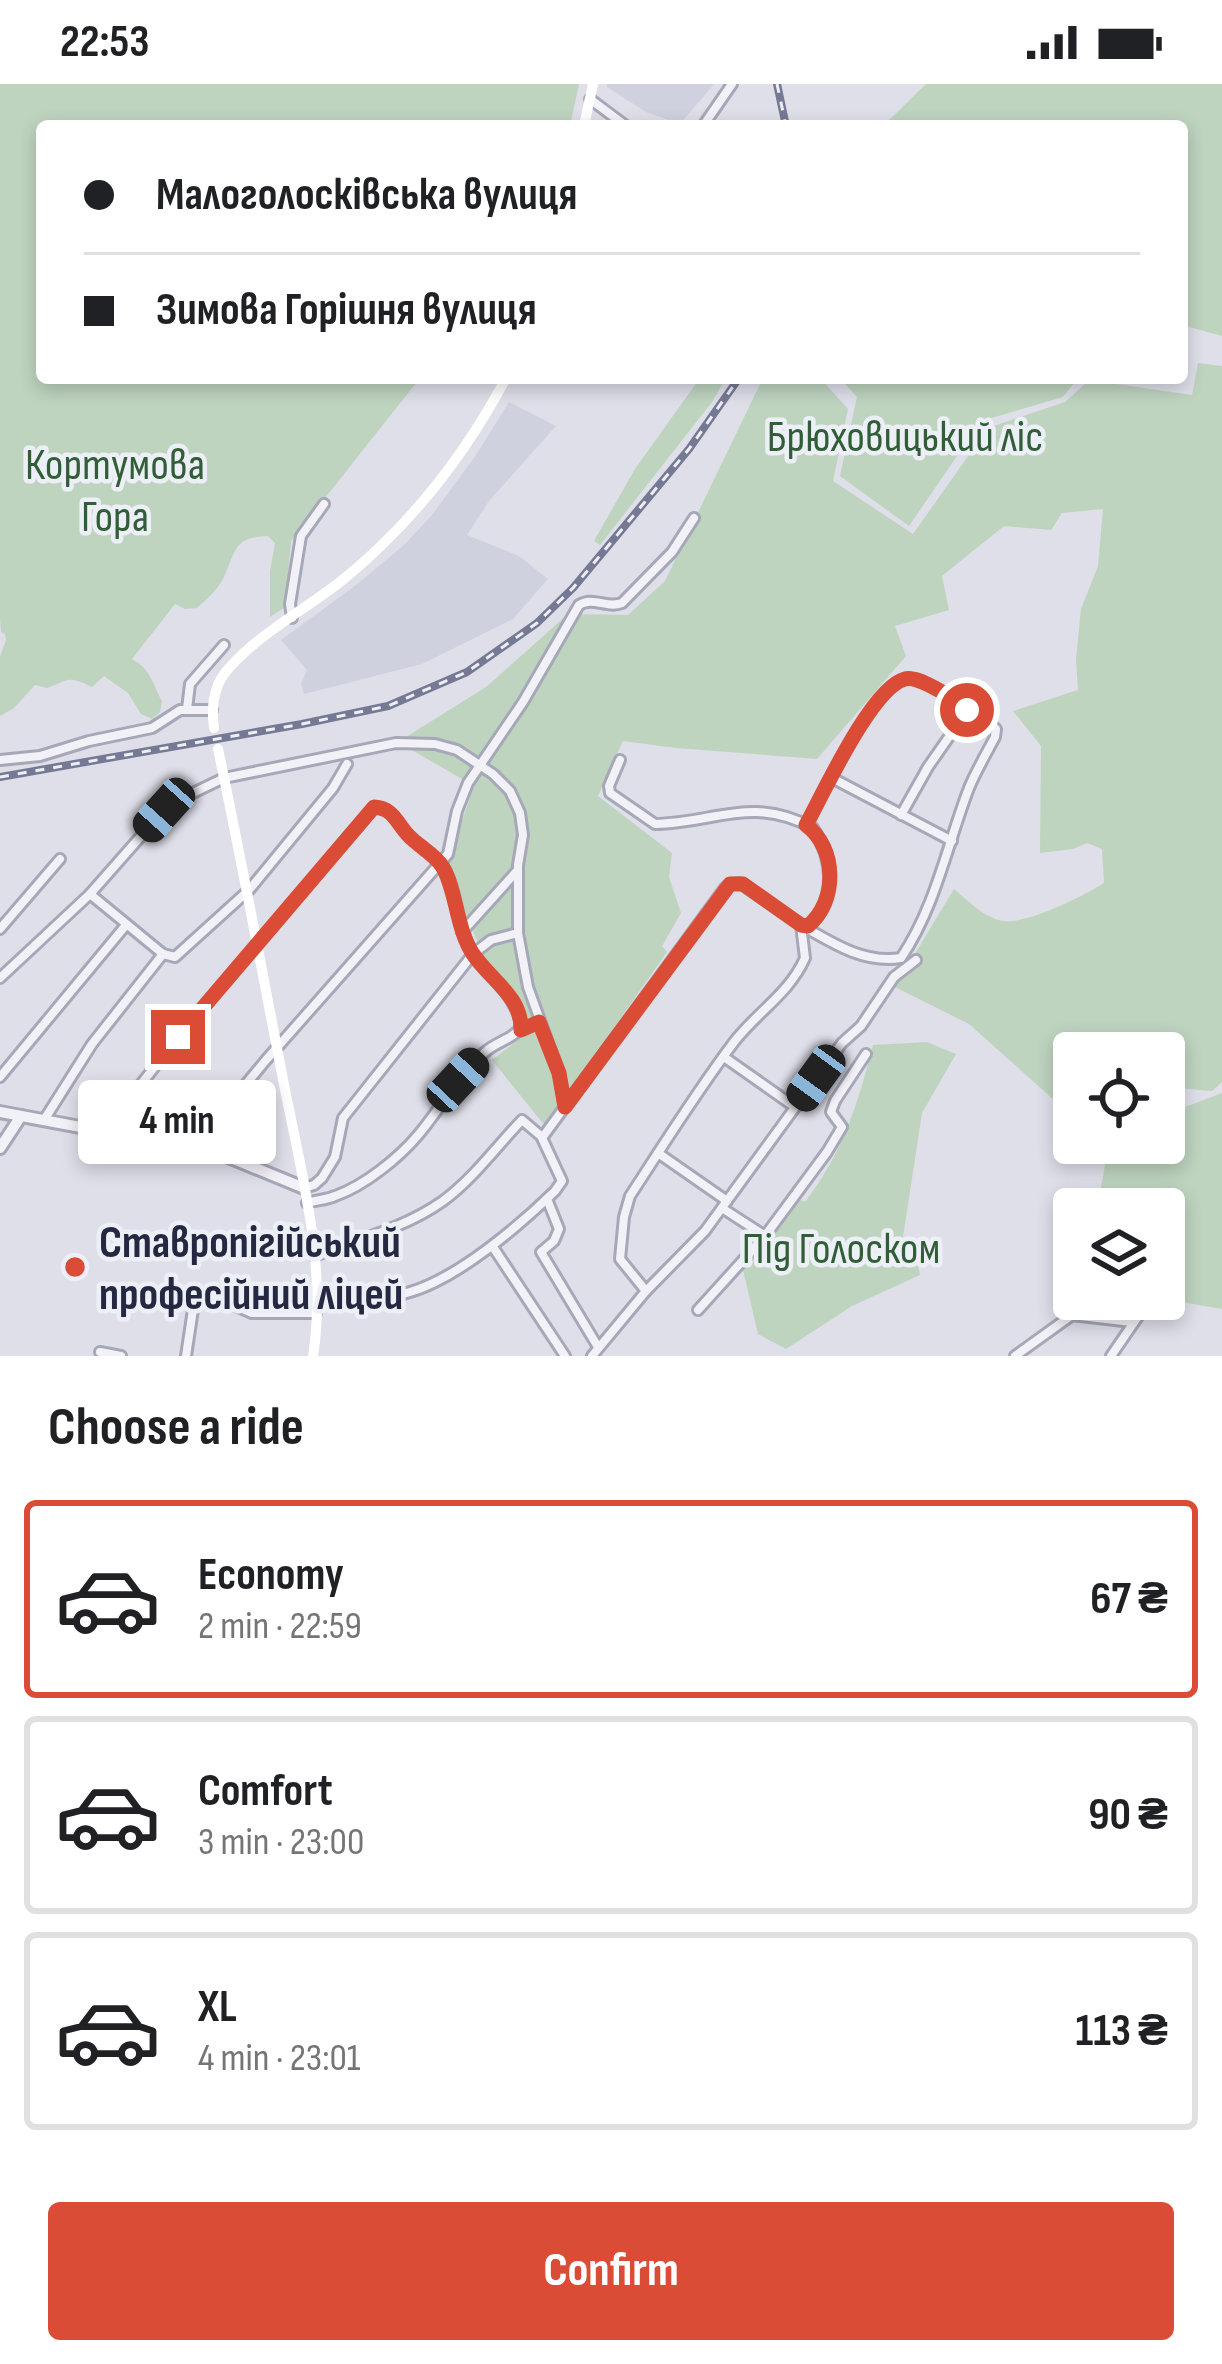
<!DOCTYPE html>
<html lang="en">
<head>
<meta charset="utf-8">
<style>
	body { margin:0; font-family:"Sofia Sans Condensed",sans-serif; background:#f6f6f6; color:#202124; height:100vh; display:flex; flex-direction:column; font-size:45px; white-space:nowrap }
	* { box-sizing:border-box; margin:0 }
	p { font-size:39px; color:#757577 }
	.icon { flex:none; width:66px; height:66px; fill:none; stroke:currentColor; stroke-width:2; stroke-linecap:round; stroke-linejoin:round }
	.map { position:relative; height:1272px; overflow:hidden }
	.details { display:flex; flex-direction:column; background:#fff; flex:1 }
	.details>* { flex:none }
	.guide { position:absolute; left:36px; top:36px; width:1152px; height:264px; border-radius:12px; box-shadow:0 6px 18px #0003; display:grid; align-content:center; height:264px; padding:0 48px; background:#fff }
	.controls { position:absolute; left:1053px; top:948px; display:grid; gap:24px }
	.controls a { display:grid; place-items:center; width:132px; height:132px; border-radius:12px; background:#fff; box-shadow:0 6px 18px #0003; font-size:60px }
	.end { position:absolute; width:54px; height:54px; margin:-27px; border:15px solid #db4c36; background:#fff; box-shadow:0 0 0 6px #fff }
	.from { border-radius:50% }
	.bubble { position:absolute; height:84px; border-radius:12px; background:#fff; box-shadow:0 6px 18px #0003; font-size:39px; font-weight:700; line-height:84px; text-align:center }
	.car { position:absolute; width:36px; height:72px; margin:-36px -18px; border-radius:15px; box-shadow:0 0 9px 3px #0007; background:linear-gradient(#222 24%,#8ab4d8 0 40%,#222 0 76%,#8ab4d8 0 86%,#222 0) }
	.guide b { display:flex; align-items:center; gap:42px; height:114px; font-size:45px }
	.guide b+b { border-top:3px solid #e0e0e0 }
	.guide i { width:30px; height:30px; background:#202124 }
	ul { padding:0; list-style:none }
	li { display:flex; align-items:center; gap:36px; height:198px; margin:0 24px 18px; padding:0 24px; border:6px solid #e0e0e0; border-radius:12px }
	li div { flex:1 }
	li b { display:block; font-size:45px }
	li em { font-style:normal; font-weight:700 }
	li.active { border-color:#db4c36 }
	li>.icon { width:108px; height:108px; stroke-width:1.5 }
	h2 { padding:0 48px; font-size:54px; line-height:144px }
	.action { display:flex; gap:24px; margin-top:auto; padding:24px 48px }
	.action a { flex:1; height:138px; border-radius:12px; background:#db4c36; color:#fff; font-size:48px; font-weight:700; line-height:138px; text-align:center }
	.status { display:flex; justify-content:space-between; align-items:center; height:84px; padding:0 60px; background:#fff; direction:ltr }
	.status svg { height:33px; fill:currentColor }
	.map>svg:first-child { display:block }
	.built { fill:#d0d1de }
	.green { fill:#bed4bf }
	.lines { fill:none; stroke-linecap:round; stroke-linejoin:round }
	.minor-casing { stroke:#a6a8b7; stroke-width:14 }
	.tertiary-casing { stroke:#a6a8b7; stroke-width:16 }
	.minor { stroke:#f1f1f7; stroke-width:8 }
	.tertiary { stroke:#f1f1f7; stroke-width:10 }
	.secondary { stroke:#fff; stroke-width:10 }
	.rail-casing { stroke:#767994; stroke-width:8 }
	.rail { stroke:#edeff6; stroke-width:3; stroke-dasharray:9; stroke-linecap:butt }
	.route { stroke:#db4c36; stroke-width:15 }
	.poi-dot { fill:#db4c36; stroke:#edeff6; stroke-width:4.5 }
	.labels { text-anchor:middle; stroke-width:9; stroke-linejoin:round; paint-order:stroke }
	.park-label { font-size:45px; fill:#315e36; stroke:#edeff6 }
	.poi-label { font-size:45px; font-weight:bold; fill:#252841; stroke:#edeff6; text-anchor:start }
</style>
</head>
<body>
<div class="status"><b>22:53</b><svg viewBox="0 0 49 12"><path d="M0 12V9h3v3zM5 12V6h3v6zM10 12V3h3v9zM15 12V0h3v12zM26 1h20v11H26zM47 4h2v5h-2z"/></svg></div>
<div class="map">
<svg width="1222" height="1272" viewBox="0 0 1222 1272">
	<rect width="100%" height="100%" fill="#dedfe9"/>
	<g class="built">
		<path d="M 607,0 L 714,0 L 680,40 L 646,28 L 607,3 Z"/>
		<path d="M 509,318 L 556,342 L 489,417 L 467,451 L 519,472 L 548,495 L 513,535 L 422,580 L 304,610 L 301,600 L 307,586 L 281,556 L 356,501 L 404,461 L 432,431 L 476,371 Z"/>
	</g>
	<g class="green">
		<path d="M 0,0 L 579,0 L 570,42 L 42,42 L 42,294 L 420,294 L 291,457 L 285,523 L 270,533 L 270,487 L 275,459 L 268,452 C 232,453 236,469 223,495 C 217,506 207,515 197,524 L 185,525 L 175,520 L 132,575 C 151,585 152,599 162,617 L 160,628 L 152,635 L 141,630 L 128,609 L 104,592 L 92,603 C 66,591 70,596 47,604 L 35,601 L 14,624 L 0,632 L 0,573 L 6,556 L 5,550 L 1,548 L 0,534 Z"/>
		<path d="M 926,0 L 1222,0 L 1222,252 L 1182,241 L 1182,42 L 883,42 Z"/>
		<path d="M 1198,279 L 1222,282 L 1222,998 L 1212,1007 L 1164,1003 L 1164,969 L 1074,969 L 1074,1021 L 1064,1025 L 969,940 L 895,903 L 954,805 C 969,817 984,834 1003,837 C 1025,841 1084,812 1104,799 L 1102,765 L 1087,759 L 1073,765 L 1040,769 L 1041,662 L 1013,627 L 1078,606 L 1076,575 L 1081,525 L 1098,482 L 1103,425 L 1062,429 L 1051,446 L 1004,442 L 942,492 L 949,526 L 895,542 L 906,572 L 817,675 L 676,664 L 623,657 L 598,712 L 672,769 L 669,793 L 681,829 L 662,862 L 667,868 L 545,1042 L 492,976 L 530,947 L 516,912 L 484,873 L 446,784 L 474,702 L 398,658 L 486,603 L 568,530 L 628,531 L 665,497 L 763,294 L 820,294 L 848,325 L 833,397 L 913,450 L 988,344 L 1065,318 L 1089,296 L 1192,311 Z"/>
		<path d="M 700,294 L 726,294 L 712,318 L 600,461 L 594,457 L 635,385 Z"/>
		<path d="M 840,294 L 1078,294 L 1063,313 L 981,337 L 909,442 L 840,392 L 857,313 Z"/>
		<path d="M 927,958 L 956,970 L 922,1029 L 901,1166 L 916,1171 L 920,1191 L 852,1222 L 786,1265 L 758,1250 L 743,1186 L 798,1115 L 805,1118 C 842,1070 858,1020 873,961 Z"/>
		<path d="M 1222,1009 L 1222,1225 L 1164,1215 L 1164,1125 L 1097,1125 L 1109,1059 L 1164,1059 L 1164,1031 Z"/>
	</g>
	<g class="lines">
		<g class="minor-casing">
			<g id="minor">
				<path d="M 590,15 L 626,42"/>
				<path d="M 703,42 L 732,0"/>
				<path d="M 292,534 L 290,520 L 301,452 L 324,420"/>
				<path d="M 187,625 L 190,600 L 224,561"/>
				<path d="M 0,676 L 40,672 L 89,657 L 152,644 L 180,626 L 212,626"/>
				<path d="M 620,676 L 609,702 L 610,709 L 655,740 C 715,739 752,711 813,744 C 832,774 839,817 808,842 L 801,841 C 832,859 864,880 901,874 C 936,822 947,761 969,704 C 976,687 986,670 995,653 L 996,645 L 980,630 L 964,621"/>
				<path d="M 832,694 L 952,757"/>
				<path d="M 806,741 C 823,710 872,603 905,595 C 919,591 951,614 964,621 L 967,627 L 928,683 L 901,731"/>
				<path d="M 90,810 L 163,870 L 175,873 L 249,806 L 333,704 L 347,680"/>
				<path d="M 0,845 L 60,775"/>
				<path d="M 462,848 L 516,788"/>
				<path d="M 0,894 L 90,810 L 164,726 L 193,709 L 224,694 L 396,659 L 435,660 L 457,666 L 493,690 L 510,707 L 520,729 L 523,751 L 518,781 L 518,849 L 528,903 L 559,989 L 565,1023"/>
				<path d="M 724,973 L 795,1023"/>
				<path d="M 0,993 L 126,841"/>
				<path d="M 44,1036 L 92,960 L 163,870"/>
				<path d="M 111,1048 L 131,1013 L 178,953 L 374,723 C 393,724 396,738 408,751 C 419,762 435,771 443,783 C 459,809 456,846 475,872 C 493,896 514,911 522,941 C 515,955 497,957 485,968 C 459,992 441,1023 419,1050 C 399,1074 364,1102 335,1112 C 326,1116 316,1116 307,1119"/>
				<path d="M 197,1064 L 227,1023 L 266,976 L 448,770 L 457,727 L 468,699 L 523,618 L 579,521 C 593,512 607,525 622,519 L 672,468 L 694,434"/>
				<path d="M 658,1069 L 727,1117"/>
				<path d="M 304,1104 L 314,1101 L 322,1094 L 335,1073 L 343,1034 L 473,870 L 491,856 L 518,849"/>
				<path d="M 547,1115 L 559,1145 L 554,1157 L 541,1168 L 598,1263"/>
				<path d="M 722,1124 L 765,1152 L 827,1068 L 842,1043 L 831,1028 L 835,1017 L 866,970"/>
				<path d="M 493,1163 L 565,1272"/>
				<path d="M 314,1172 C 357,1156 405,1144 443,1117 C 473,1095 496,1063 522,1036 L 542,1053"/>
				<path d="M 317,1217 C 347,1215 381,1217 410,1208 C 458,1194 519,1142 555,1107 L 562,1097 L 542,1054 L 725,804 L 730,800 L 740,799 L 801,841 L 805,874 C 789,910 757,928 734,958 C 697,1007 664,1060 630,1112 L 624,1133 L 620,1175 L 646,1207"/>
				<path d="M 698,1226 L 765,1152"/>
				<path d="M 100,1268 L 121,1272"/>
				<path d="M 186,1272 L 194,1219 L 199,1212 L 218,1214 L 252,1229 L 316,1229"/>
				<path d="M 592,1272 L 646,1207 L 705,1147 L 842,959 L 861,942 L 894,893 L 916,876"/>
				<path d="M 1015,1272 L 1072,1231 L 1132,1238"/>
				<path d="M 1111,1272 L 1150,1215"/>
			</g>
		</g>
		<g class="tertiary-casing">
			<g id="tertiary">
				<path d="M 0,1028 L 219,1069 L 304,1104"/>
				<path d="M 0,1064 L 21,1032"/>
			</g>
		</g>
		<use href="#minor" class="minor"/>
		<use href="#tertiary" class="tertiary"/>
		<g class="secondary">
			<path d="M 584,42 L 593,0"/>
			<path d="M 214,644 C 211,622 213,601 229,584 C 261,548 308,524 345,494 C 413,438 465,371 506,294"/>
			<path d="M 218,665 C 241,773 261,882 282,990 C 299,1081 328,1179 313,1272"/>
		</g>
		<g class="rail-casing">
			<g id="rail">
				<path d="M 777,0 L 786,42"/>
				<path d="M 0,693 L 302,640 L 388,622 L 467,588 L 537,539 L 573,504 L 689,365 L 739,294"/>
			</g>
		</g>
		<use href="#rail" class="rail"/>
	</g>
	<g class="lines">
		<path class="route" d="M 178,953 L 374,723 C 393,724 396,738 408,751 C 418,762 434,770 442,782 C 456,803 456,845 473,870 C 490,896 522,912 521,946 L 539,938 L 559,989 L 565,1023 L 730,800 L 743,800 L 801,841 L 808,842 C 838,817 837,764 806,741 C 823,710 872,603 905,595 C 919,591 951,614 964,621 L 967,626"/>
	</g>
	<circle class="poi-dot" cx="75" cy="1183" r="12"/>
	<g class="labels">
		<g class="park-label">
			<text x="905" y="367">Брюховицький ліс</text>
			<text x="115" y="395">Кортумова<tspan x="115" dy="52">Гора</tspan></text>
			<text x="841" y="1179">Під Голоском</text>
		</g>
		<g class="poi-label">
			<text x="99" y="1173">Ставропігійський<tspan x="99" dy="52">професійний ліцей</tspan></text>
		</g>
	</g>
</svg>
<div class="controls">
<a><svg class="icon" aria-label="locate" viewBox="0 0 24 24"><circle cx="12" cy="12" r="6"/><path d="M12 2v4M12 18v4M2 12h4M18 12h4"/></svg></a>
<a><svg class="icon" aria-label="layers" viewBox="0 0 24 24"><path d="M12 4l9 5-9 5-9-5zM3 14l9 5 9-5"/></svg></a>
</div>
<i class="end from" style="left:967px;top:626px"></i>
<i class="end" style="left:178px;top:953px"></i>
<div class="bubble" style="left:78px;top:996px;width:198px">4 min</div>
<i class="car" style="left:164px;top:726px;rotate:222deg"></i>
<i class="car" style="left:816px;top:994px;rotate:216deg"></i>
<i class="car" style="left:458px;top:996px;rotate:43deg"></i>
<div class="guide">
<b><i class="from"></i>Малоголосківська вулиця</b>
<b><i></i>Зимова Горішня вулиця</b>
</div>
</div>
<section class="details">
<h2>Choose a ride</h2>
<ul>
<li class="active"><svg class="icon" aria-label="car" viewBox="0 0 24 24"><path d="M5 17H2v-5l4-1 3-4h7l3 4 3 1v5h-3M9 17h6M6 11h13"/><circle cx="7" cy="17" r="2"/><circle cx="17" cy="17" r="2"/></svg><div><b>Economy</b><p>2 min · 22:59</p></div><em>67 ₴</em></li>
<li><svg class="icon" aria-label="car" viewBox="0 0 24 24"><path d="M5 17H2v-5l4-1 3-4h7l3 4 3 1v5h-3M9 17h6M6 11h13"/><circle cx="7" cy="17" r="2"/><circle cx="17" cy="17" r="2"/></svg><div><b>Comfort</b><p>3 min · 23:00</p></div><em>90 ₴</em></li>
<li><svg class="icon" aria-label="car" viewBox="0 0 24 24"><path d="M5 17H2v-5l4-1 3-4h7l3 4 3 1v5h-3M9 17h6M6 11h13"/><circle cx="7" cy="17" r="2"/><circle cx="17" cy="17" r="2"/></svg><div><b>XL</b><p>4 min · 23:01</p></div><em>113 ₴</em></li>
</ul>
<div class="action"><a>Confirm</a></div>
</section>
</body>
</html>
